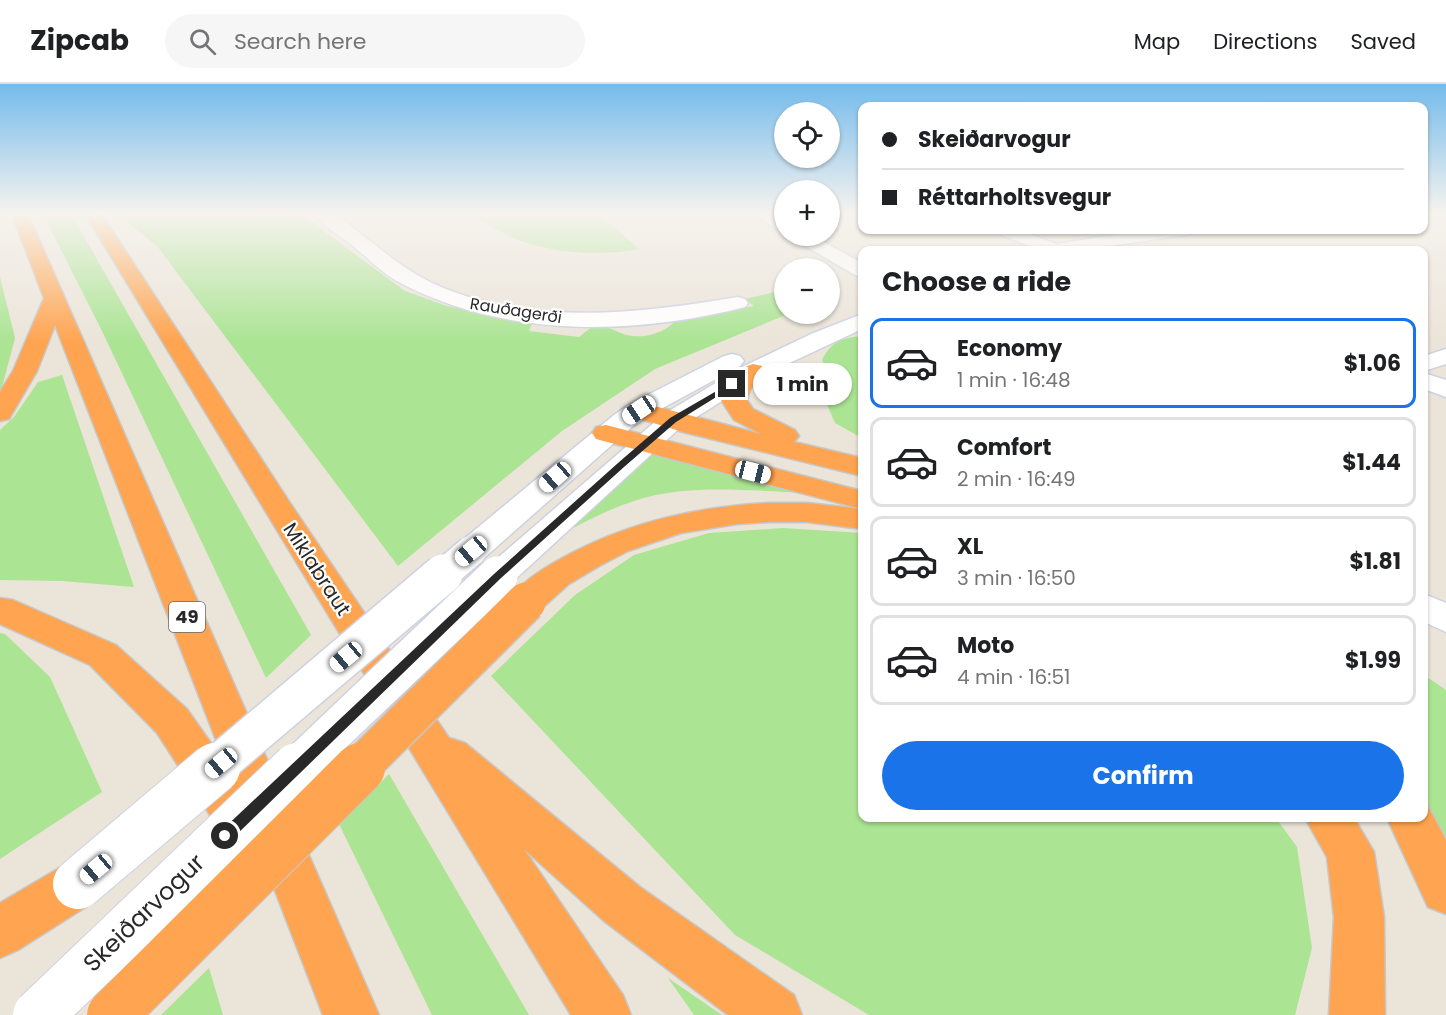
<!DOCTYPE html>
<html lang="en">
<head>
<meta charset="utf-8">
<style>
	body { margin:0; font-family:Poppins,sans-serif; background:#f6f6f6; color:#202124; height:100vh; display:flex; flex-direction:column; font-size:22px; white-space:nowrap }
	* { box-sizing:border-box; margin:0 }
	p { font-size:20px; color:#757577 }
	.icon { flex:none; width:33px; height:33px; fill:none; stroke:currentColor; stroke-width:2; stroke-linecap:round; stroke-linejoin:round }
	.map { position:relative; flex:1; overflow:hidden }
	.side { position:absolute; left:858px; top:162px; width:570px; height:576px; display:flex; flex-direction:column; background:#fff; border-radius:12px; box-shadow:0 2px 4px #0004 }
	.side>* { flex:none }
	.hud { position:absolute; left:858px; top:18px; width:570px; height:132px; border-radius:12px; box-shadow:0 2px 4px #0004; display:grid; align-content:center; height:132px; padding:0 24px; background:#fff }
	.controls { position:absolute; left:774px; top:18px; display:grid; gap:12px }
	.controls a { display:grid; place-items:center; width:66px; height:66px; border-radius:50%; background:#fff; box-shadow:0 2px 4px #0004; font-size:30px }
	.end { position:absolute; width:27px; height:27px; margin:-14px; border:8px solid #282828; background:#fff; box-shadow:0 0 0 3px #fff }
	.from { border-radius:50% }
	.bubble { position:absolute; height:42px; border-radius:21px; background:#fff; box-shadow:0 2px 4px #0004; font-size:20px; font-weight:700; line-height:42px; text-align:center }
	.car { position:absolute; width:18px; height:36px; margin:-18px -9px; border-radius:8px; box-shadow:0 0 4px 2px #0007; background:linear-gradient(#fff 24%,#345 0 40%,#fff 0 76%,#345 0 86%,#fff 0) }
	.hud b { display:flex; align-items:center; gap:21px; height:57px; font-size:22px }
	.hud b+b { border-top:2px solid #e0e0e0 }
	.hud i { width:15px; height:15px; background:#202124 }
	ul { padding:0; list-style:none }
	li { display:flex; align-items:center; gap:18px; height:90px; margin:0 12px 9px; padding:0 12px; border:3px solid #e0e0e0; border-radius:12px }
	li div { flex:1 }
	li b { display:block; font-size:22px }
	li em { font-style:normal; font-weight:700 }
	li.selected { border-color:#1a73e8 }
	li>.icon { width:54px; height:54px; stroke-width:1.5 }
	h2 { padding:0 24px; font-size:27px; line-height:72px }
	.button { display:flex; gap:12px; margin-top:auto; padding:12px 24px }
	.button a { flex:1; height:69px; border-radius:36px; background:#1a73e8; color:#fff; font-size:24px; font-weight:700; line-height:69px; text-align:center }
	header { display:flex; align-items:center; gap:36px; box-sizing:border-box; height:84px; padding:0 30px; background:#fff; border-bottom:2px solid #e0e0e0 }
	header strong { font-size:28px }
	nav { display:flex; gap:33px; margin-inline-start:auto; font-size:21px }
	.search { width:420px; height:54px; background:#f6f6f6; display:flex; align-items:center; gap:15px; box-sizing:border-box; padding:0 21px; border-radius:33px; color:#757577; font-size:22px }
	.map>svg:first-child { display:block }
	.green { fill:#abe493 }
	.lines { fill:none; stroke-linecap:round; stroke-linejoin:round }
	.street-casing { stroke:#ced1e2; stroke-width:3 }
	.secondary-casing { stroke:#ced1e2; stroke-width:3 }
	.highway-casing { stroke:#c7c7c7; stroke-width:3 }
	.street { fill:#fff; fill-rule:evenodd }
	.secondary { fill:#fff; fill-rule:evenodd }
	.highway { fill:#ffa450; fill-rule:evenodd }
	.secondary-bridge-far2-casing { stroke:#ced1e2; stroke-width:33; stroke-linecap:butt }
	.secondary-bridge-far1-casing { stroke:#ced1e2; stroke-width:42; stroke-linecap:butt }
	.secondary-bridge-casing { stroke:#ced1e2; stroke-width:52; stroke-linecap:butt }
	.highway-bridge-far1-casing { stroke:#c7c7c7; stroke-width:42; stroke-linecap:butt }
	.highway-bridge-casing { stroke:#c7c7c7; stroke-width:52; stroke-linecap:butt }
	.secondary-bridge-far2 { stroke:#fff; stroke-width:30 }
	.secondary-bridge-far1 { stroke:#fff; stroke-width:39 }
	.secondary-bridge { stroke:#fff; stroke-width:50 }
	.highway-bridge-far1 { stroke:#ffa450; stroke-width:39 }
	.highway-bridge { stroke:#ffa450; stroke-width:50 }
	.route { fill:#282828 }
	.labels { text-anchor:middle; stroke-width:4.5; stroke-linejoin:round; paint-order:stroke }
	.far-street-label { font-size:16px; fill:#282828; stroke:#fff }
	.shield { fill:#fff; stroke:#686868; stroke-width:1.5 }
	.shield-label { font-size:18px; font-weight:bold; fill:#282828 }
	.street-label { font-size:20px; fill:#282828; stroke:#fff }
	.near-street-label { font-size:24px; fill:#282828; stroke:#fff }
</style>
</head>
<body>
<header>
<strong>Zipcab</strong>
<div class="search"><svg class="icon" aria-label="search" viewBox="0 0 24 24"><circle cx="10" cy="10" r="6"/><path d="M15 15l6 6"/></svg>Search here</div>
<nav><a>Map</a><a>Directions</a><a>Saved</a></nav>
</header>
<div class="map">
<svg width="1446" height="931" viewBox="0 0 1446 931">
	<rect width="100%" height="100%" fill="#ebe4d9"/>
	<g class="green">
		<path d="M 42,128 L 70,128 L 311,551 L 266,594 L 102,247 Z"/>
		<path d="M 121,128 L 298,128 L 405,207 L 447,222 L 532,239 L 529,247 L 579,253 C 582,251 587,246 591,244 C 604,239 616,248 627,251 C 642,255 662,250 673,239 L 672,235 L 754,222 L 745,215 L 784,206 L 784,230 L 788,230 L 655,285 L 562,347 L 398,482 L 157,162 L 128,139 Z"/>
		<path d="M 468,128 L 596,128 L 639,165 C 600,172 554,170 516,155 C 499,148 483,137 468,128 Z"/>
		<path d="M 0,193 L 15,254 L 0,311 Z"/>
		<path d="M 862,252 L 862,354 L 835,339 L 826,318 L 832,297 L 822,276 C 832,257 841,254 862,252 Z"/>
		<path d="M 62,291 L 134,503 L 62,497 L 0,496 L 0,346 L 14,333 L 38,298 Z"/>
		<path d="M 650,366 L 807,409 C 760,407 701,401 656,411 C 618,419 584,438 551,456 Z"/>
		<path d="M 783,444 L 862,449 L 862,734 L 1276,734 L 1297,763 L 1312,864 L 1295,931 L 869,931 L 735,851 L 491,592 L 575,511 L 634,471 L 709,449 Z"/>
		<path d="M 0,549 L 5,550 L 50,593 L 102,708 L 0,775 Z"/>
		<path d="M 1424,591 L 1446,606 L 1446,773 L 1424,728 Z"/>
		<path d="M 389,690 L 529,931 L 432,931 L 339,740 Z"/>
		<path d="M 209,884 L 223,931 L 161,931 Z"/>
		<path d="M 668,894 L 722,931 L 694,931 Z"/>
	</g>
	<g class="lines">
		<g class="street-casing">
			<g id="street">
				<path d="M 312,128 C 316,128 325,126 330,128 C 340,131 360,150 370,157 C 395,177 420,196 451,207 C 543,241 643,229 738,213 L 745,215 L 748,219 L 745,223 C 632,252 502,254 397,197 C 381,188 368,174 354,163 C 341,152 322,142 312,128 Z"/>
				<path d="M 752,128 L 771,128 L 784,135 L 784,147 L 778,146 Z"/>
				<path d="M 996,146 L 1019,146 L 1061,162 L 1063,166 L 1039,166 L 999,150 Z"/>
				<path d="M 792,152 L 813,152 L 862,179 L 862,193 L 855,191 L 795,156 Z"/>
				<path d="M 1446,265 L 1446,280 L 1424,287 L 1424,272 Z"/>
				<path d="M 1424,289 L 1446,296 L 1446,313 L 1424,305 Z"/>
				<path d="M 1424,510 L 1446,519 L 1446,548 L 1424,538 Z"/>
			</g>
		</g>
		<g class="secondary-casing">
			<g id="secondary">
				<path d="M 1147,146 L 1194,146 L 1191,150 L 1185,151 L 1081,166 L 1047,166 L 1049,162 L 1056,160 Z"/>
				<path d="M 862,230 L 862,245 L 762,292 L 682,342 L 510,500 L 498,503 L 486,500 L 481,492 L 486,484 L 664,330 L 744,282 L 811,250 Z"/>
				<path d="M 732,270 L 740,272 L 744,277 L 740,282 L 648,332 L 632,343 L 483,475 L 471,478 L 459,475 L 454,467 L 459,459 L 614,331 L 630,320 L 724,272 Z"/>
			</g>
		</g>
		<g class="highway-casing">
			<g id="highway">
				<path d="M 11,128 L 27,128 L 379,931 L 323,931 L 262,773 L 252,777 L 235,770 L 157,649 L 90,581 L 0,540 L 0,514 L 13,516 L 116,561 L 187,625 L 225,679 L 55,241 L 37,287 L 9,335 L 0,337 L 0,308 L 13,287 L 44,214 Z"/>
				<path d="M 84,128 L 100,128 L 292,422 L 449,654 L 465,659 L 640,803 L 794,911 L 802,931 L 728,931 L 604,837 L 524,765 L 623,911 L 631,931 L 571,931 Z"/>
				<path d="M 753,280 L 762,282 L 765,287 L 750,306 L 747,316 L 753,325 L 795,346 L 799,352 L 794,358 L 862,374 L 862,392 L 683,348 L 630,332 L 626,326 L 630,320 L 639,318 L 761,350 L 734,336 L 721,316 C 727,301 737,284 753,280 Z"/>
				<path d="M 606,341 L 862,407 L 862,425 L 596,355 L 592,349 L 596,343 Z"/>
				<path d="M 768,419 L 807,419 L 862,425 L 862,445 L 807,438 L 768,438 L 737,440 L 681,449 L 628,467 L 601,481 L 569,500 L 539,527 L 526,530 L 513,527 L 508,518 C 519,500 539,487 557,477 C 622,440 693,423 768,419 Z"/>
				<path d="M 1424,718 L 1426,719 L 1446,756 L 1446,830 L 1428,823 L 1387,734 L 1424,734 Z"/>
				<path d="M 1305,734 L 1354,734 L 1374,768 L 1384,833 L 1385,931 L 1329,931 L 1334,833 L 1327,773 Z"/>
				<path d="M 78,776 L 95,783 L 103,800 L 95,817 L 18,866 L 0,874 L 0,819 L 61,783 Z"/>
			</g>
		</g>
		<use href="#street" class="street"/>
		<use href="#secondary" class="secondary"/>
		<use href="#highway" class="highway"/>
		<g class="secondary-bridge-far2-casing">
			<path id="secondary-bridge-far2" d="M 442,492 L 471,467"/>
		</g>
		<g class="secondary-bridge-far1-casing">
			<g id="secondary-bridge-far1">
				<path d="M 213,685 L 443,490"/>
				<path d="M 295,685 L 498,492"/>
			</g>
		</g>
		<g class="secondary-bridge-casing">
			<g id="secondary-bridge">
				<path d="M 78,800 L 215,684"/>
				<path d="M 38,931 L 297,684"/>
			</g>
		</g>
		<g class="highway-bridge-far1-casing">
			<path id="highway-bridge-far1" d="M 358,685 L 526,518"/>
		</g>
		<g class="highway-bridge-casing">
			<path id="highway-bridge" d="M 112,931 L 360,684"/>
		</g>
		<use href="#secondary-bridge-far2" class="secondary-bridge-far2"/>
		<use href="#secondary-bridge-far1" class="secondary-bridge-far1"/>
		<use href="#secondary-bridge" class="secondary-bridge"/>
		<use href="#highway-bridge-far1" class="highway-bridge-far1"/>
		<use href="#highway-bridge" class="highway-bridge"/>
	</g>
	<linearGradient id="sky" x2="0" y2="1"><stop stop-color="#74bbec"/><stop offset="0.5" stop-color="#f6f3ee"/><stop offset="1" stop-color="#f6f3ee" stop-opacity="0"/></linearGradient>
	<rect width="1446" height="258" fill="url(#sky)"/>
	<path class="route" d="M 732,298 L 734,302 L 676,338 L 624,383 L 501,494 L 230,757 L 225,758 L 220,757 L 218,752 L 220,748 L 494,490 L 618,379 L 670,334 Z"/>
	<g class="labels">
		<g class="far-street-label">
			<text transform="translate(516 226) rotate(9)" y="6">Rauðagerði</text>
		</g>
		<rect class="shield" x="169" y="518" width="36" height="30" rx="4.5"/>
		<g class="shield-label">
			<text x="187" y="539">49</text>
		</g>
		<g class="street-label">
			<text transform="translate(317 485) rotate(57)" y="7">Miklabraut</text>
		</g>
		<g class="near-street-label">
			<text transform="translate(144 829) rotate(-44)" y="8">Skeiðarvogur</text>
		</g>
	</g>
</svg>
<div class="controls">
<a><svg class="icon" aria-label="locate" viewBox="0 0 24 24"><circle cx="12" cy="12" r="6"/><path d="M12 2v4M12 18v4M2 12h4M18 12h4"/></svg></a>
<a>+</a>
<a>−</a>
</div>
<i class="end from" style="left:225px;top:752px"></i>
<i class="end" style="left:732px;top:300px"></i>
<div class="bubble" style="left:753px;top:279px;width:99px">1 min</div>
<i class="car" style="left:639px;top:326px;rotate:236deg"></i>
<i class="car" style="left:753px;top:388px;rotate:104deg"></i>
<i class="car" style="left:555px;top:393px;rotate:229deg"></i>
<i class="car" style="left:471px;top:467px;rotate:230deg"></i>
<i class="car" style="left:346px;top:573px;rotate:230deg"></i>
<i class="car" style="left:221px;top:679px;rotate:230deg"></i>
<i class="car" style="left:96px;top:785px;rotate:230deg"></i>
<div class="hud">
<b><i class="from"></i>Skeiðarvogur</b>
<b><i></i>Réttarholtsvegur</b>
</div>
<section class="side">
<h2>Choose a ride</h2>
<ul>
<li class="selected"><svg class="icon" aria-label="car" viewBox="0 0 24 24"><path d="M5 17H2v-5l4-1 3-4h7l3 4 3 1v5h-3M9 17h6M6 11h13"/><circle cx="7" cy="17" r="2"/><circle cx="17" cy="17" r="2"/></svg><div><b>Economy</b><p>1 min · 16:48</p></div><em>$1.06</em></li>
<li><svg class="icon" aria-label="car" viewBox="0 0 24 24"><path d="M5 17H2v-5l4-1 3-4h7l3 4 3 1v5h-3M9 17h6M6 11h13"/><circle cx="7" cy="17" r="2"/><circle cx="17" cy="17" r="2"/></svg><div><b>Comfort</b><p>2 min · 16:49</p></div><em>$1.44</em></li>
<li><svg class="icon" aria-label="car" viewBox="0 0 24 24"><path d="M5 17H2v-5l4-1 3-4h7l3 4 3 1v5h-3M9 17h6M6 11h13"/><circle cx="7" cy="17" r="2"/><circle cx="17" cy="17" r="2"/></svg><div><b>XL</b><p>3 min · 16:50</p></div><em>$1.81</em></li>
<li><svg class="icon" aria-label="car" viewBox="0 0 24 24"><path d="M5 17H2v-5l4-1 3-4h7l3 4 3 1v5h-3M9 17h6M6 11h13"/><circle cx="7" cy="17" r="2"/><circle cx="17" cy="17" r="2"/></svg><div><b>Moto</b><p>4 min · 16:51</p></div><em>$1.99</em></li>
</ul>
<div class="button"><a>Confirm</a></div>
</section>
</div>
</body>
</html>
